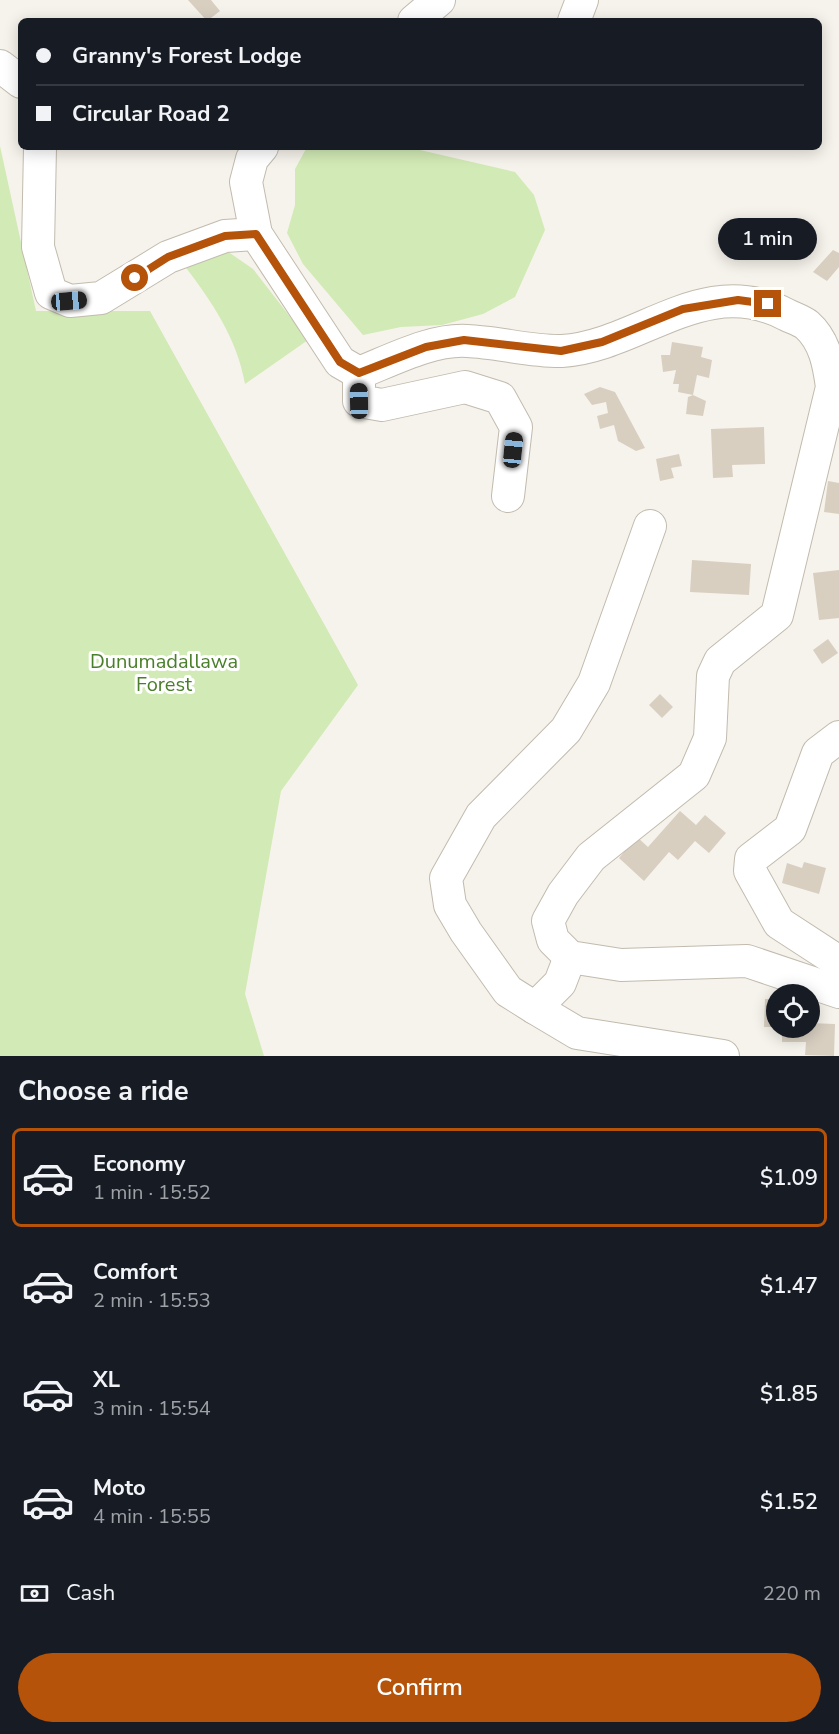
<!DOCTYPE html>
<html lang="en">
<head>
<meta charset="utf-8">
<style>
	body { margin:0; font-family:"Nunito Sans",sans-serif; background:#242831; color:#f1f3f6; height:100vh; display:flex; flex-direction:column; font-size:22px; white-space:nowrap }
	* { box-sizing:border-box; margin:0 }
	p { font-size:20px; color:#9ea1a6 }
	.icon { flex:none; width:33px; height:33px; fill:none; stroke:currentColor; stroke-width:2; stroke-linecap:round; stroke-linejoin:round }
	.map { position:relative; height:1056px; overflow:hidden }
	.panel { display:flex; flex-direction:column; background:#171b24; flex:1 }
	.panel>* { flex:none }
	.top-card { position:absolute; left:18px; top:18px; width:804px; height:132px; border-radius:9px; box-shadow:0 3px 15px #0003; display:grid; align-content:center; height:132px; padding:0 18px; background:#171b24 }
	.buttons { position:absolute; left:766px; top:984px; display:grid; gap:12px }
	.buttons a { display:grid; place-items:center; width:54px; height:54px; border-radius:50%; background:#171b24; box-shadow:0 3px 15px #0003; font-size:30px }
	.end { position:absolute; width:27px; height:27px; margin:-14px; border:8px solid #b45309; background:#fff; box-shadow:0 0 0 3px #fff }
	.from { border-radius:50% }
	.bubble { position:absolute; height:42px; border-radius:21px; background:#171b24; box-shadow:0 3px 15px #0003; font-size:20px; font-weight:600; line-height:42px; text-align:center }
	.car { position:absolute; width:18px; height:36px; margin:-18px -9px; border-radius:8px; box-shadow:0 0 4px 2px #0007; background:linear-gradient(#222 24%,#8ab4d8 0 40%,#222 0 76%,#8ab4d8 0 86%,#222 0) }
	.top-card b { display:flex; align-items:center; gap:21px; height:57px; font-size:22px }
	.top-card b+b { border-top:2px solid #363941 }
	.top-card i { width:15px; height:15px; background:#f1f3f6 }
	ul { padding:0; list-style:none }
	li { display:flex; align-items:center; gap:18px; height:99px; margin:0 12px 9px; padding:0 6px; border:3px solid transparent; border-radius:9px }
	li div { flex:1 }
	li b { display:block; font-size:22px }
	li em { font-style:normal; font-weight:600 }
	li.on { border-color:#b45309 }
	li>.icon { width:54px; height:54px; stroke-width:1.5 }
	h2 { padding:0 18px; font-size:27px; line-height:72px }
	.pay { display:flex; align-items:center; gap:15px; height:66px; padding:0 18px; font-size:22px }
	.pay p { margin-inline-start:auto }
	.cta { display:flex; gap:12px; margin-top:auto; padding:12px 18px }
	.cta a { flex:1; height:69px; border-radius:36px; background:#b45309; color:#fff; font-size:24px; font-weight:600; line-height:69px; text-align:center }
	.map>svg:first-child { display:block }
	.green { fill:#d2eab5 }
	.building { fill:#d8cfc1 }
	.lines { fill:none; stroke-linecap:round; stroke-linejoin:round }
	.minor-casing { stroke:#c2bbae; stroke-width:34 }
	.minor { stroke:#fff; stroke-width:32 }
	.route { stroke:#b45309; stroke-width:8 }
	.labels { text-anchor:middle; stroke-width:6; stroke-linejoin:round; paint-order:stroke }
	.park-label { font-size:20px; fill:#4a7f2a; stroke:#fff }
</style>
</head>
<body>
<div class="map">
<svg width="839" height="1056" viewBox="0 0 839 1056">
	<rect width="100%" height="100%" fill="#f6f3ec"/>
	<g class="green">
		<path d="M 0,146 L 36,311 L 150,311 L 358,685 L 281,791 L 245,994 L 264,1056 L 0,1056 Z"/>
		<path d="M 307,147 L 407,147 L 515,172 L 534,195 L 545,230 L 515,297 L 483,314 L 442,325 L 401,327 L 363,335 L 303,264 L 287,233 L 295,205 L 295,169 Z"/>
		<path d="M 227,251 L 253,269 L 308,340 L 245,384 C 237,338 212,302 184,265 Z"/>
	</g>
	<g class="building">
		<path d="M 188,0 L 211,0 L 220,11 L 207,21 Z"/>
		<path d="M 833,250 L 839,253 L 839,267 L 827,281 L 813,272 Z"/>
		<path d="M 672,342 L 703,347 L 701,357 L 712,360 L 709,378 L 697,375 L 693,395 L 678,392 L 679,384 L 673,384 L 676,370 L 663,372 L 661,355 L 670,355 Z"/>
		<path d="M 600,387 L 615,392 L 645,448 L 636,451 L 618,441 L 614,425 L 600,429 L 597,416 L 608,413 L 606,402 L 592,405 L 584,394 Z"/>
		<path d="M 693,395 L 706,401 L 703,416 L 686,414 L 688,397 Z"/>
		<path d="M 764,427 L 765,464 L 732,465 L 733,477 L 713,478 L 711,429 Z"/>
		<path d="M 679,454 L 682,466 L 671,468 L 674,478 L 660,481 L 656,459 Z"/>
		<path d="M 828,481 L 839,483 L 839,514 L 824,512 Z"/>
		<path d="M 692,560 L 751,564 L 749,595 L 690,592 Z"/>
		<path d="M 839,570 L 839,618 L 819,620 L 813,573 Z"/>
		<path d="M 828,639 L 838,653 L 822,664 L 813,650 Z"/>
		<path d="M 660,694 L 673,707 L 662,718 L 649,705 Z"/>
		<path d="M 680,811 L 696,825 L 705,815 L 726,833 L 709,853 L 695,841 L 678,860 L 669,852 L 644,881 L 619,858 L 637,837 L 648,847 Z"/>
		<path d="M 804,862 L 826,868 L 819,894 L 782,883 L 787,863 L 802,868 Z"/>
		<path d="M 765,999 L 777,999 L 777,1027 L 764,1027 Z"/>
		<path d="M 810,1023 L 835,1024 L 834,1056 L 805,1055 L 806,1042 L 782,1042 L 782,1028 L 810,1028 Z"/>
	</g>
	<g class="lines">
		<g class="minor-casing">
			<g id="minor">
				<path d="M 414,21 L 439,0"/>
				<path d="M 574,21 L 582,0"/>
				<path d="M 0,66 L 21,82"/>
				<path d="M 40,147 L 38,247 L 51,293 L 70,301 L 101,298 L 168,257 L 225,236 L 256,234"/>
				<path d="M 262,147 L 252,159 L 246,182 L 256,234 L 340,362 L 359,373 C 392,360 431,339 467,341 C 496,342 534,352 562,351 C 640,346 704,271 787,315 C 793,318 802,321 807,325 C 825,341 829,365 832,387 L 777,615 L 720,661 L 713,676 L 710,738 L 694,775 L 591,857 L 563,894 L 548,921 L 553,940 L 570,957 L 621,965 L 747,961 L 839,992"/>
				<path d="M 359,373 L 359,401 L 382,405 L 465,387 L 500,398 L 516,427 L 508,496"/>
				<path d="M 839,737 L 818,753 L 790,829 L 751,859 L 750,871 L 779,923 L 839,962"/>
				<path d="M 570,957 L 560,983 L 535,1008 L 508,991 L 466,932 L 450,905 L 446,878 L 481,816 L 566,730 L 594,683 L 650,526"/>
				<path d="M 535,1008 L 577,1033 L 723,1056"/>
			</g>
		</g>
		<use href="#minor" class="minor"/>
	</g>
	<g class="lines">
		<path class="route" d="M 135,278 L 168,257 L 225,236 L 256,234 L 340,362 L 359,373 L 426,347 L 464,340 L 561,351 L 602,342 L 683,309 L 738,300 L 768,304"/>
	</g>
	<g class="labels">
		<g class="park-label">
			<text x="164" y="668">Dunumadallawa<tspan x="164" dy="23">Forest</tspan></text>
		</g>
	</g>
</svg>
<div class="buttons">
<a><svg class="icon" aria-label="locate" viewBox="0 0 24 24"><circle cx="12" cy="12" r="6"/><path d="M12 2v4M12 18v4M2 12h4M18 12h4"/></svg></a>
</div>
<i class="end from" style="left:135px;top:278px"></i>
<i class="end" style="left:768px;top:304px"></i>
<div class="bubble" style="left:718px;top:218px;width:99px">1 min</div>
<i class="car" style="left:69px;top:301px;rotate:85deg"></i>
<i class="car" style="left:359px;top:401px;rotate:359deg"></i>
<i class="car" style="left:513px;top:450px;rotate:6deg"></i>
<div class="top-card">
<b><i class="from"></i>Granny's Forest Lodge</b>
<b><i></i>Circular Road 2</b>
</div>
</div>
<section class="panel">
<h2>Choose a ride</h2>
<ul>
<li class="on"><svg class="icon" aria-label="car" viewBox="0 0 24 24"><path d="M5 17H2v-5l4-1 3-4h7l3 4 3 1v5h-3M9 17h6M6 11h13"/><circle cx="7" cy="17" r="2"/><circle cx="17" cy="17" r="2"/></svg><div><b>Economy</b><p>1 min · 15:52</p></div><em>$1.09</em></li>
<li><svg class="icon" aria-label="car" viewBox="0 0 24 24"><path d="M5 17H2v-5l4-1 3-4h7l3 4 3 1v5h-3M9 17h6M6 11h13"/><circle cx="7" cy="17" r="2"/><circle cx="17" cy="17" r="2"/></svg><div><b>Comfort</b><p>2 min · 15:53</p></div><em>$1.47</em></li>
<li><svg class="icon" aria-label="car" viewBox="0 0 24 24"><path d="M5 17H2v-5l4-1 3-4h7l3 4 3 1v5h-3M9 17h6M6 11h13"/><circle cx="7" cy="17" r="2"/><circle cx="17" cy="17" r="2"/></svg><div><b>XL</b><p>3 min · 15:54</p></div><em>$1.85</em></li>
<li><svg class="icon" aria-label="car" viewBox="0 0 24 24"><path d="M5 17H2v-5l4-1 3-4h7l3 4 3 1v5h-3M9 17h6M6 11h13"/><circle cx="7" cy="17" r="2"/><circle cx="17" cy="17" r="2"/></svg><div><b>Moto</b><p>4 min · 15:55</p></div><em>$1.52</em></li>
</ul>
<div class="pay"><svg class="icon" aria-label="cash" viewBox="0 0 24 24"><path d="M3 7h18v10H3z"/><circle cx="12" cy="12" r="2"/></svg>Cash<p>220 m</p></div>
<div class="cta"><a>Confirm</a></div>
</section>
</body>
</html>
